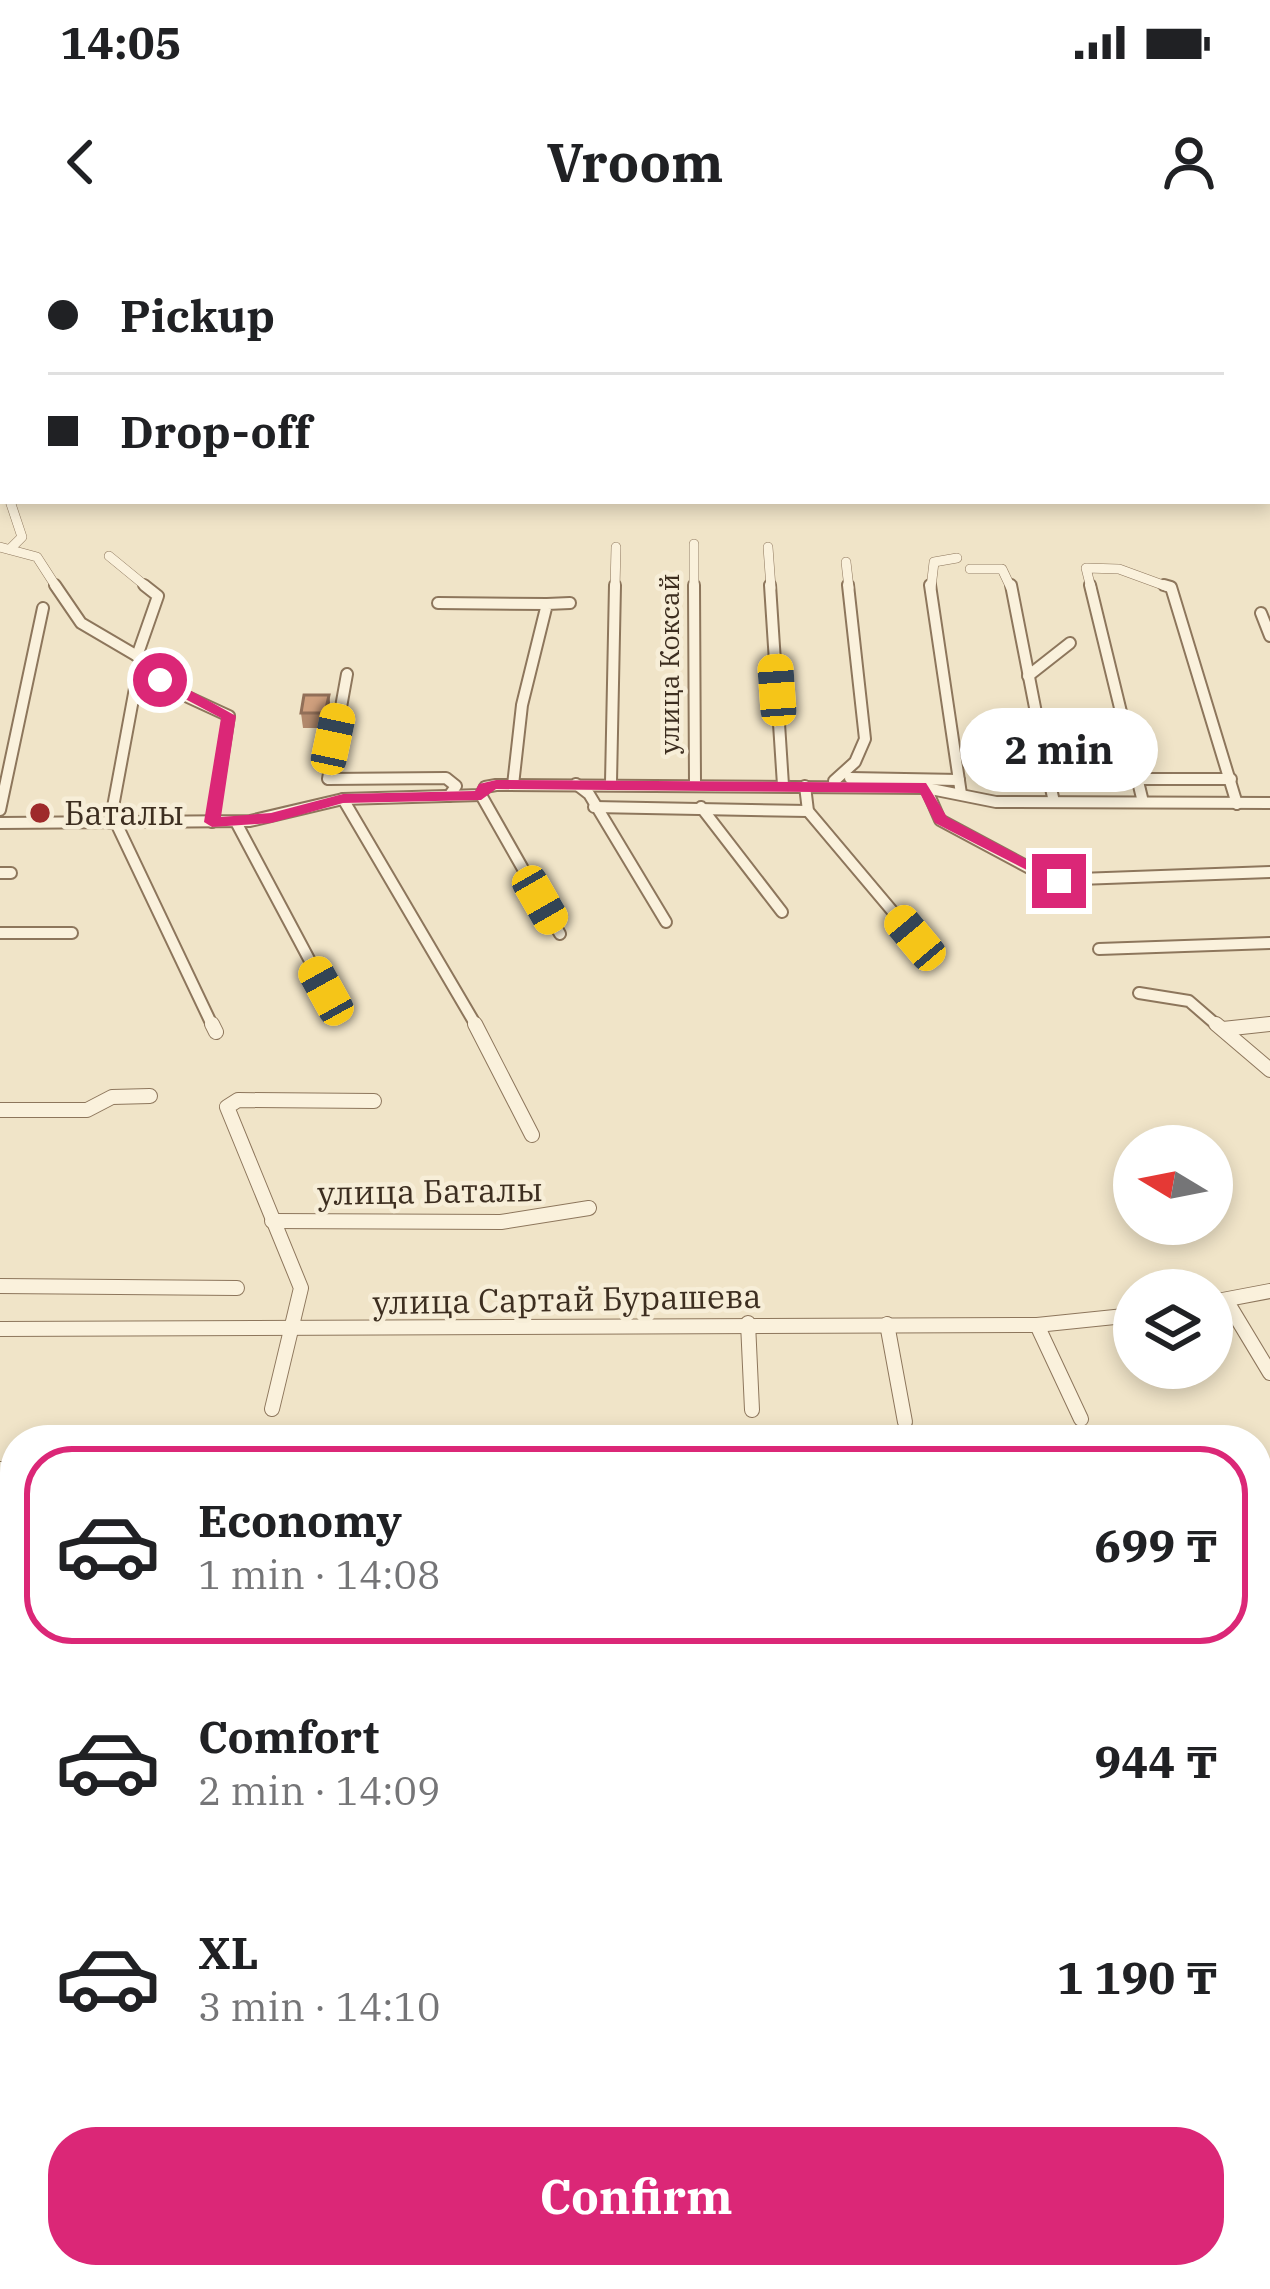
<!DOCTYPE html>
<html lang="en">
<head>
<meta charset="utf-8">
<style>
	body { margin:0; font-family:"IBM Plex Serif",serif; background:#f6f6f6; color:#202124; height:100vh; display:flex; flex-direction:column; font-size:45px; white-space:nowrap }
	* { box-sizing:border-box; margin:0 }
	p { font-size:39px; color:#757577 }
	.icon { flex:none; width:66px; height:66px; fill:none; stroke:currentColor; stroke-width:2; stroke-linecap:round; stroke-linejoin:round }
	.map { position:relative; flex:1; overflow:hidden }
	.side { position:absolute; left:0px; top:1185px; width:1272px; height:864px; display:flex; flex-direction:column; background:#fff; border-radius:48px 48px 0 0; box-shadow:0 6px 18px #0003 }
	.side>* { flex:none }
	.top-card { position:absolute; left:0px; top:0px; width:1272px; height:264px; box-shadow:0 6px 18px #0003; display:grid; align-content:center; height:264px; padding:0 48px; background:#fff }
	.needle { width:78px; rotate:280deg }
	.fabs { position:absolute; left:1113px; top:885px; display:grid; gap:24px }
	.fabs a { display:grid; place-items:center; width:120px; height:120px; border-radius:50%; background:#fff; box-shadow:0 6px 18px #0003; font-size:60px }
	.end { position:absolute; width:54px; height:54px; margin:-27px; border:15px solid #db2777; background:#fff; box-shadow:0 0 0 6px #fff }
	.from { border-radius:50% }
	.bubble { position:absolute; height:84px; border-radius:42px; background:#fff; box-shadow:0 6px 18px #0003; font-size:39px; font-weight:800; line-height:84px; text-align:center }
	.car { position:absolute; width:36px; height:72px; margin:-36px -18px; border-radius:15px; box-shadow:0 0 9px 3px #0007; background:linear-gradient(#f5c518 24%,#345 0 40%,#f5c518 0 76%,#345 0 86%,#f5c518 0) }
	.top-card b { display:flex; align-items:center; gap:42px; height:114px; font-size:45px }
	.top-card b+b { border-top:3px solid #e0e0e0 }
	.top-card i { width:30px; height:30px; background:#202124 }
	ul { padding:21px 0 0; list-style:none }
	li { display:flex; align-items:center; gap:36px; height:198px; margin:0 24px 18px; padding:0 24px; border:6px solid transparent; border-radius:48px }
	li div { flex:1 }
	li b { display:block; font-size:45px }
	li em { font-style:normal; font-weight:800 }
	li.current { border-color:#db2777 }
	li>.icon { width:108px; height:108px; stroke-width:1.5 }
	.primary-button { display:flex; gap:24px; margin-top:auto; padding:24px 48px }
	.primary-button a { flex:1; height:138px; border-radius:48px; background:#db2777; color:#fff; font-size:48px; font-weight:800; line-height:138px; text-align:center }
	.status { display:flex; justify-content:space-between; align-items:center; height:84px; padding:0 60px; background:#fff; direction:ltr }
	.status svg { height:33px; fill:currentColor }
	header { display:flex; justify-content:space-between; align-items:center; height:156px; padding:0 48px; background:#fff; font-size:54px; font-weight:800 }
	.map>svg:first-child { display:block }
	.lines { fill:none; stroke-linecap:round; stroke-linejoin:round }
	.minor-far3-casing { stroke:#8d765c; stroke-width:10 }
	.minor-far2-casing { stroke:#8d765c; stroke-width:14 }
	.minor-far1-casing { stroke:#8d765c; stroke-width:16 }
	.minor-casing { stroke:#8d765c; stroke-width:21 }
	.minor-far3 { stroke:#faf1dc; stroke-width:9 }
	.minor-far2 { stroke:#faf1dc; stroke-width:10 }
	.minor-far1 { stroke:#faf1dc; stroke-width:14 }
	.minor { stroke:#faf1dc; stroke-width:18 }
	.wall { fill:#b2896c }
	.shaded-wall { fill:#916f58 }
	.building { fill:#cf9f7d; stroke:#916f58; stroke-width:3 }
	.route { fill:#db2777 }
	.poi-dot { fill:#9e2a2b; stroke:#f7eed8; stroke-width:4.5 }
	.labels { text-anchor:middle; stroke-width:9; stroke-linejoin:round; paint-order:stroke }
	.far-street-label { font-size:27px; fill:#3d2e20; stroke:#f7eed8 }
	.poi-label { font-size:33px; fill:#3d2e20; stroke:#f7eed8; text-anchor:start }
	.street-label { font-size:33px; fill:#3d2e20; stroke:#f7eed8 }
</style>
</head>
<body>
<div class="status"><b>14:05</b><svg viewBox="0 0 49 12"><path d="M0 12V9h3v3zM5 12V6h3v6zM10 12V3h3v9zM15 12V0h3v12zM26 1h20v11H26zM47 4h2v5h-2z"/></svg></div>
<header><svg class="icon" aria-label="back" viewBox="0 0 24 24"><path d="M15 5l-7 7 7 7"/></svg>Vroom<svg class="icon" aria-label="person" viewBox="0 0 24 24"><circle cx="12" cy="8" r="4"/><path d="M4 21q1-7 8-7t8 7"/></svg></header>
<div class="map">
<svg width="1270" height="2049" viewBox="0 0 1270 2049">
	<rect width="100%" height="100%" fill="#f0e4c8"/>
	<g class="lines">
		<g class="minor-far3-casing">
			<g id="minor-far3">
				<path d="M 195,0 L 230,0"/>
				<path d="M 272,0 L 277,3"/>
				<path d="M 610,0 L 646,3"/>
				<path d="M 937,0 L 954,3"/>
				<path d="M 323,3 L 331,0"/>
				<path d="M 3,231 L 3,237"/>
				<path d="M 10,261 L 22,297 L 11,308"/>
				<path d="M 694,304 L 694,348"/>
				<path d="M 0,307 L 37,317 L 57,348"/>
				<path d="M 768,307 L 771,348"/>
				<path d="M 109,316 L 148,348"/>
				<path d="M 846,322 L 849,348"/>
				<path d="M 970,329 L 1002,329 L 1011,348"/>
				<path d="M 615,348 L 616,307"/>
				<path d="M 931,348 L 934,322 L 957,318"/>
				<path d="M 1091,348 L 1086,328 L 1119,329 L 1171,348"/>
			</g>
		</g>
		<g class="minor-far2-casing">
			<g id="minor-far2">
				<path d="M 55,345 L 81,383 L 144,420 L 164,446 L 229,476 L 212,582"/>
				<path d="M 694,345 L 695,544"/>
				<path d="M 770,345 L 783,545"/>
				<path d="M 930,345 L 961,554"/>
				<path d="M 1011,345 L 1049,539"/>
				<path d="M 1090,345 L 1143,562"/>
				<path d="M 1164,345 L 1171,347 L 1237,564"/>
				<path d="M 438,363 L 547,364"/>
				<path d="M 1261,373 L 1270,396"/>
				<path d="M 137,416 L 158,356 L 144,345"/>
				<path d="M 347,434 L 328,539 L 446,538 L 456,546 L 449,556"/>
				<path d="M 1028,436 L 1070,403"/>
				<path d="M 850,538 L 959,540"/>
				<path d="M 834,541 L 855,522 L 865,499 L 848,345"/>
				<path d="M 611,542 L 615,345"/>
				<path d="M 576,544 L 589,554 L 666,682"/>
				<path d="M 513,545 L 522,465 L 547,364 L 570,363"/>
				<path d="M 805,546 L 808,571 L 915,698"/>
				<path d="M 926,548 L 940,580 L 1052,640 L 1270,632"/>
				<path d="M 481,555 L 560,694"/>
				<path d="M 343,559 L 477,787"/>
				<path d="M 1054,562 L 1049,539 L 1231,539"/>
				<path d="M 594,567 L 808,571"/>
				<path d="M 701,567 L 782,672"/>
				<path d="M 0,570 L 43,368"/>
				<path d="M 236,582 L 326,751"/>
				<path d="M 0,583 L 250,581 L 343,559 L 481,555 L 485,547 L 496,545 L 926,548 L 996,562 L 1270,563"/>
				<path d="M 110,583 L 136,443"/>
				<path d="M 116,583 L 213,787"/>
				<path d="M 0,633 L 11,633"/>
				<path d="M 0,693 L 72,693"/>
				<path d="M 1099,709 L 1270,703"/>
				<path d="M 1139,753 L 1189,761 L 1219,787"/>
				<path d="M 1244,787 L 1270,784"/>
			</g>
		</g>
		<g class="minor-far1-casing">
			<g id="minor-far1">
				<path d="M 212,784 L 216,792"/>
				<path d="M 475,784 L 532,895"/>
				<path d="M 1216,784 L 1270,830"/>
				<path d="M 1223,789 L 1270,784"/>
				<path d="M 0,870 L 87,870 L 112,857 L 150,856"/>
				<path d="M 272,981 L 501,982 L 589,968"/>
				<path d="M 0,1046 L 237,1048"/>
				<path d="M 1226,1060 L 1270,1133"/>
				<path d="M 1212,1062 L 1270,1051"/>
				<path d="M 748,1083 L 752,1170"/>
				<path d="M 887,1084 L 905,1182"/>
				<path d="M 1037,1085 L 1081,1179"/>
				<path d="M 0,1089 L 1037,1085 L 1134,1075"/>
				<path d="M 272,1169 L 301,1048 L 227,867 L 238,860 L 374,861"/>
				<path d="M 329,1200 L 475,1200"/>
				<path d="M 0,1229 L 15,1231"/>
			</g>
		</g>
		<g class="minor-casing">
			<g id="minor">
				<path d="M 1260,1344 L 1270,1374"/>
				<path d="M 1257,1822 L 1270,1829"/>
				<path d="M 1257,1996 L 1270,1994"/>
				<path d="M 723,2034 L 729,2049"/>
				<path d="M 1001,2034 L 1040,2049"/>
				<path d="M 1152,2034 L 1157,2049"/>
				<path d="M 853,2049 L 875,2034"/>
			</g>
		</g>
		<use href="#minor-far3" class="minor-far3"/>
		<use href="#minor-far2" class="minor-far2"/>
		<use href="#minor-far1" class="minor-far1"/>
		<use href="#minor" class="minor"/>
	</g>
	<path class="wall" d="M 331,470 L 327,488 L 303,488 L 301,473 Z"/>
	<path class="shaded-wall" d="M 329,455 L 331,470 L 327,488 L 325,473 Z"/>
	<path class="building" d="M 304,455 L 329,455 L 325,473 L 301,473 Z"/>
	<path class="route" d="M 155,437 L 166,437 L 236,476 L 221,577 L 271,573 L 343,554 L 475,551 L 479,544 L 496,540 L 926,543 L 947,577 L 1067,641 L 1054,644 L 935,583 L 920,553 L 496,549 L 481,560 L 343,563 L 271,583 L 212,587 L 204,582 L 221,478 L 155,443 Z"/>
	<circle class="poi-dot" cx="40" cy="573" r="12"/>
	<g class="labels">
		<g class="far-street-label">
			<text transform="translate(670 424) rotate(-90)" y="9">улица Коксай</text>
		</g>
		<g class="poi-label">
			<text x="64" y="585">Баталы</text>
		</g>
		<g class="street-label">
			<text transform="translate(430 951) rotate(-1)" y="12">улица Баталы</text>
			<text transform="translate(567 1059) rotate(-1)" y="12">улица Сартай Бурашева</text>
		</g>
	</g>
</svg>
<div class="fabs">
<a><svg class="needle" viewBox="-14 -14 28 28"><path d="M0-13l5 13h-10z" fill="#e53935"/><path d="M0 13l5-13h-10z" fill="#757577"/></svg></a>
<a><svg class="icon" aria-label="layers" viewBox="0 0 24 24"><path d="M12 4l9 5-9 5-9-5zM3 14l9 5 9-5"/></svg></a>
</div>
<i class="end from" style="left:160px;top:440px"></i>
<i class="end" style="left:1059px;top:641px"></i>
<div class="bubble" style="left:960px;top:468px;width:198px">2 min</div>
<i class="car" style="left:777px;top:450px;rotate:356deg"></i>
<i class="car" style="left:333px;top:499px;rotate:12deg"></i>
<i class="car" style="left:540px;top:660px;rotate:150deg"></i>
<i class="car" style="left:915px;top:698px;rotate:320deg"></i>
<i class="car" style="left:326px;top:751px;rotate:331deg"></i>
<div class="top-card">
<b><i class="from"></i>Pickup</b>
<b><i></i>Drop-off</b>
</div>
<section class="side">
<ul>
<li class="current"><svg class="icon" aria-label="car" viewBox="0 0 24 24"><path d="M5 17H2v-5l4-1 3-4h7l3 4 3 1v5h-3M9 17h6M6 11h13"/><circle cx="7" cy="17" r="2"/><circle cx="17" cy="17" r="2"/></svg><div><b>Economy</b><p>1 min · 14:08</p></div><em>699 ₸</em></li>
<li><svg class="icon" aria-label="car" viewBox="0 0 24 24"><path d="M5 17H2v-5l4-1 3-4h7l3 4 3 1v5h-3M9 17h6M6 11h13"/><circle cx="7" cy="17" r="2"/><circle cx="17" cy="17" r="2"/></svg><div><b>Comfort</b><p>2 min · 14:09</p></div><em>944 ₸</em></li>
<li><svg class="icon" aria-label="car" viewBox="0 0 24 24"><path d="M5 17H2v-5l4-1 3-4h7l3 4 3 1v5h-3M9 17h6M6 11h13"/><circle cx="7" cy="17" r="2"/><circle cx="17" cy="17" r="2"/></svg><div><b>XL</b><p>3 min · 14:10</p></div><em>1 190 ₸</em></li>
</ul>
<div class="primary-button"><a>Confirm</a></div>
</section>
</div>
</body>
</html>
